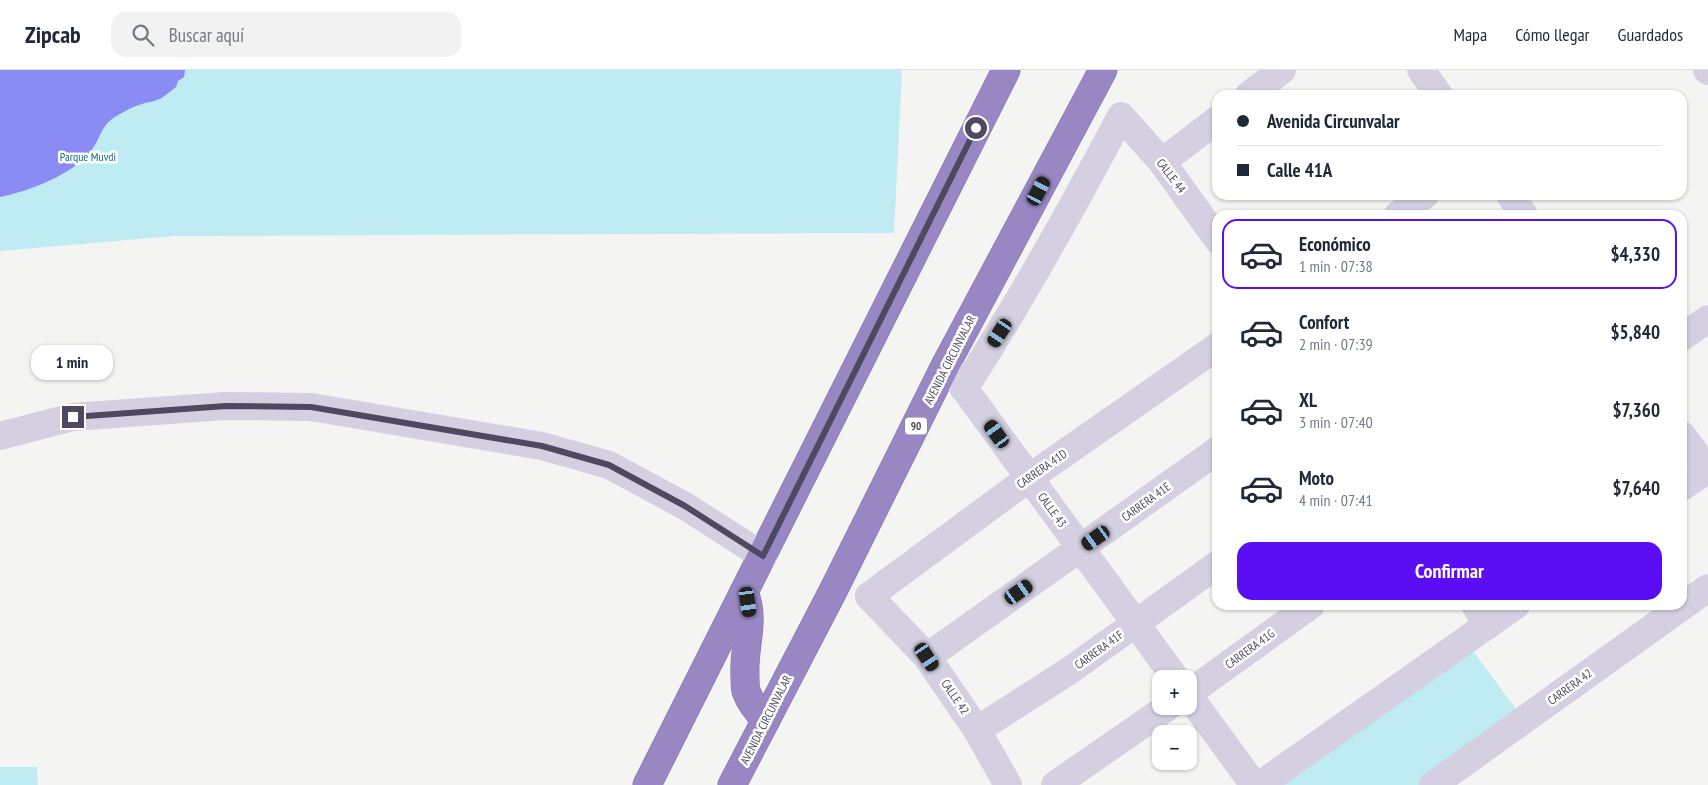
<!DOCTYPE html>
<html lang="es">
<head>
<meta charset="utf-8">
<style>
	body { margin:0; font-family:"PT Sans Narrow",sans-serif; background:#f2f2f3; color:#1f2937; height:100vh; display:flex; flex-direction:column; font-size:19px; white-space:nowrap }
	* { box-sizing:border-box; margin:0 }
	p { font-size:16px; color:#747a83 }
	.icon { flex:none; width:28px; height:28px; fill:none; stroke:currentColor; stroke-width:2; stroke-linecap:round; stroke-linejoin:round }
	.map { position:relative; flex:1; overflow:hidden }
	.side { position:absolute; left:1212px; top:140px; width:475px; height:400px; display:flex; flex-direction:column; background:#fff; border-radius:15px; box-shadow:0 1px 4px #0004 }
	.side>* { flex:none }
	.hud { position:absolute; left:1212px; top:20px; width:475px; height:110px; border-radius:15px; box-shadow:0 1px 4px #0004; display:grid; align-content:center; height:110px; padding:0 25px; background:#fff }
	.tools { position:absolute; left:1152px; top:600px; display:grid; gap:10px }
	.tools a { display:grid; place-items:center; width:45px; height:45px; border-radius:10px; background:#fff; box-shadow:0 1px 4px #0004; font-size:25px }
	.end { position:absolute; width:22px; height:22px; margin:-11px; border:6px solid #4e4861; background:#fff; box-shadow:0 0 0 2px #fff }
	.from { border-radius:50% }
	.bubble { position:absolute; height:35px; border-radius:15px; background:#fff; box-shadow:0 1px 4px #0004; font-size:16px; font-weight:600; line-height:35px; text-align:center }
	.car { position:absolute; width:15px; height:30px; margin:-15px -8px; border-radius:6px; box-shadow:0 0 4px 1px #0007; background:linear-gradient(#222 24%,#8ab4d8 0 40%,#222 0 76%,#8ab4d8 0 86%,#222 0) }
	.hud b { display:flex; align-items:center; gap:18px; height:48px; font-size:19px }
	.hud b+b { border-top:1px solid #e0e1e3 }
	.hud i { width:12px; height:12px; background:#1f2937 }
	ul { padding:9px 0 0; list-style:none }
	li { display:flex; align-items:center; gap:15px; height:70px; margin:0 10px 8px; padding:0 15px; border:2px solid transparent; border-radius:15px }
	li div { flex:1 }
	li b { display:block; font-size:19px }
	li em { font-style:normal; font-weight:600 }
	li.on { border-color:#5b0df3 }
	li>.icon { width:45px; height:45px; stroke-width:1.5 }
	.cta { display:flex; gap:10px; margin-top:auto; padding:10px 25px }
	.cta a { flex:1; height:58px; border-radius:15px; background:#5b0df3; color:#fff; font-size:20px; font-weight:600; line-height:58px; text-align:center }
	header { display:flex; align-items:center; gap:30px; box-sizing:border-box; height:70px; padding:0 25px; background:#fff; border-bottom:1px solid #e0e1e3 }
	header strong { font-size:24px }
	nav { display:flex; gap:28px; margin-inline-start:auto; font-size:18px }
	.search { width:350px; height:45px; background:#f2f2f3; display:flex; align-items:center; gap:12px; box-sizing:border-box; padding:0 18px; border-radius:15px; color:#747a83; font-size:19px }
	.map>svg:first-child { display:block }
	.green { fill:#bfebf3 }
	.water { fill:#8a8cf3 }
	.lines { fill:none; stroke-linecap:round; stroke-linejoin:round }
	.highway-casing { stroke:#8472b0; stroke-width:29 }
	.minor { stroke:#d4d0e2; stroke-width:28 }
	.highway { stroke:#9887c3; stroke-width:28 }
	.route { stroke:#4e4861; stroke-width:6 }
	.labels { text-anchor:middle; stroke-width:5; stroke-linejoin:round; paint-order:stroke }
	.shield { fill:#fff; stroke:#837f90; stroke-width:1 }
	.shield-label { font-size:11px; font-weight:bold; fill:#4e4861 }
	.park-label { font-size:12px; fill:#116a8b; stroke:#fff }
	.street-label { font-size:12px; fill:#4e4861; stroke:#fff }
</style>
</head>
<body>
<header>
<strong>Zipcab</strong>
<div class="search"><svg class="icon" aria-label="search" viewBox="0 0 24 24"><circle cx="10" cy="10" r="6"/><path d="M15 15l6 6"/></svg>Buscar aquí</div>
<nav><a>Mapa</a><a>Cómo llegar</a><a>Guardados</a></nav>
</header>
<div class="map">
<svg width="1708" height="715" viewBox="0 0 1708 715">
	<rect width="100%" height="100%" fill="#f4f4f2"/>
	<g class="green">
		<path d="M 0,0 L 902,0 L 894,163 L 174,166 L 0,181 Z"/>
		<path d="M 1465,570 L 1524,650 L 1433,715 L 1260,715 Z"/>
		<path d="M 0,697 L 37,697 L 38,715 L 0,715 Z"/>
	</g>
	<path class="water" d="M 0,0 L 185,0 L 184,7 L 178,11 L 176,17 C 170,21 164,28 157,30 C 153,32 147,32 142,34 C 131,37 121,43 112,49 C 101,57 99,71 91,81 C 74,104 27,122 0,127 Z"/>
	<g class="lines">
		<g class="highway-casing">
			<g id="highway">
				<path d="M 744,522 C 756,551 743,576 745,606 C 745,611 745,617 746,621 C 750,632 758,642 766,650"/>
				<path d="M 647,715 L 1006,0"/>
				<path d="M 732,715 L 832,523 L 946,294 L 1103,0"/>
			</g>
		</g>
		<g class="minor">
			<path d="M 1421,0 L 1439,25"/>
			<path d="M 1707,0 L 1708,1"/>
			<path d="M 1249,25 L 1282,0"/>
			<path d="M 1162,92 L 1218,49"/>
			<path d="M 1510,125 L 1524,145"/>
			<path d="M 1398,145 L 1425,125"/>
			<path d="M 1682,267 L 1708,249"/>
			<path d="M 953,303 L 1176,609"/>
			<path d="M 964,319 C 1021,230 1072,139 1121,46 L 1162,92 L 1218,170"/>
			<path d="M 1682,365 L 1708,400"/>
			<path d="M 0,366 L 73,347 L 225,336 L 311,337 L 542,376 L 609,395 L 685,436 L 763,486"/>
			<path d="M 1682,417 L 1708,399"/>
			<path d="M 869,526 L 1029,408 L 1218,276"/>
			<path d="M 869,526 L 927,587 L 977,660 L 1008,715"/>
			<path d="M 1475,535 L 1488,555"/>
			<path d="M 927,587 L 1218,380"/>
			<path d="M 1189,623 L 1311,535"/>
			<path d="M 1189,626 L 1254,715"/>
			<path d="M 977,660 L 1072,599 L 1218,494"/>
			<path d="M 1055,715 L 1169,636"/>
			<path d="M 1260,715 L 1516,535"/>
			<path d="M 1433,715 L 1708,518"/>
		</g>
		<use href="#highway" class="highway"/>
	</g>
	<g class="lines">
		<path class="route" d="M 73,347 L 226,336 L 311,337 L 542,376 L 609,395 L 685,436 L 763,486 L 976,58"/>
	</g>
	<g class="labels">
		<rect class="shield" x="905" y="347.5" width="22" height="17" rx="4"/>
		<g class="shield-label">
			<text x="916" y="360">90</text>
		</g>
		<g class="park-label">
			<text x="88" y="91">Parque Muvdi</text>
		</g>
		<g class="street-label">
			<text transform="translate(1171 106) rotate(53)" y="4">CALLE 44</text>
			<text transform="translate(950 290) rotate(-63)" y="4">AVENIDA CIRCUNVALAR</text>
			<text transform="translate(1042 399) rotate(-35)" y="4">CARRERA 41D</text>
			<text transform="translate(1146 432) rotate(-36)" y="4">CARRERA 41E</text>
			<text transform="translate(1052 440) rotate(54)" y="4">CALLE 43</text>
			<text transform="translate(1250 579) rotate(-36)" y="4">CARRERA 41G</text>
			<text transform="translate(1099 580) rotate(-36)" y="4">CARRERA 41F</text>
			<text transform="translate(1570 617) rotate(-36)" y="4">CARRERA 42</text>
			<text transform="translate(955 627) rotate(56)" y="4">CALLE 42</text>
			<text transform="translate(766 650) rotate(-63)" y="4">AVENIDA CIRCUNVALAR</text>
		</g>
	</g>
</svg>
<div class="tools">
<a>+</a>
<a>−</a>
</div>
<i class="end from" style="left:976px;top:58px"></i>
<i class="end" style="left:73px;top:347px"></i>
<div class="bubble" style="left:31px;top:275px;width:82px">1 min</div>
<i class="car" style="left:1039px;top:121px;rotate:28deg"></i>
<i class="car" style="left:1000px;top:263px;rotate:213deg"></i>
<i class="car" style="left:997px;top:364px;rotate:324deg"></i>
<i class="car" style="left:1096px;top:468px;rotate:235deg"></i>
<i class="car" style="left:1019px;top:522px;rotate:55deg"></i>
<i class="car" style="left:748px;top:532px;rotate:172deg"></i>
<i class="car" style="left:927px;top:587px;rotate:146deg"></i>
<div class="hud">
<b><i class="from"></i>Avenida Circunvalar</b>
<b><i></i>Calle 41A</b>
</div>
<section class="side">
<ul>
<li class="on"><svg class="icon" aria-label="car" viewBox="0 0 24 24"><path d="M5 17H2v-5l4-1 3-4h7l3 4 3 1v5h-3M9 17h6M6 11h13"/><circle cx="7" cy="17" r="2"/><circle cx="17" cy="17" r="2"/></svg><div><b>Económico</b><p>1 min · 07:38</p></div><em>$4,330</em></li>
<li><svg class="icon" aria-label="car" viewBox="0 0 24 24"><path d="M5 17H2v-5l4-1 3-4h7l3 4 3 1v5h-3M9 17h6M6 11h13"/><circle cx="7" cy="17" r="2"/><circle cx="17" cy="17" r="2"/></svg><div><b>Confort</b><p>2 min · 07:39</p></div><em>$5,840</em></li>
<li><svg class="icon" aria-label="car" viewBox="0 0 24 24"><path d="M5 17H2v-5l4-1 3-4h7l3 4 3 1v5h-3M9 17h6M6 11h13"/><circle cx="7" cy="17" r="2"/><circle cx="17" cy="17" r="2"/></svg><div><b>XL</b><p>3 min · 07:40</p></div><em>$7,360</em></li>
<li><svg class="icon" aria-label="car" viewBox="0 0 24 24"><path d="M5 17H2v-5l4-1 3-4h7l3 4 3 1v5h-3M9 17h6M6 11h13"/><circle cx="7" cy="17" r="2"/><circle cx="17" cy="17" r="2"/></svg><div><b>Moto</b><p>4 min · 07:41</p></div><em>$7,640</em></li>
</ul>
<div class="cta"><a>Confirmar</a></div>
</section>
</div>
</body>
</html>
